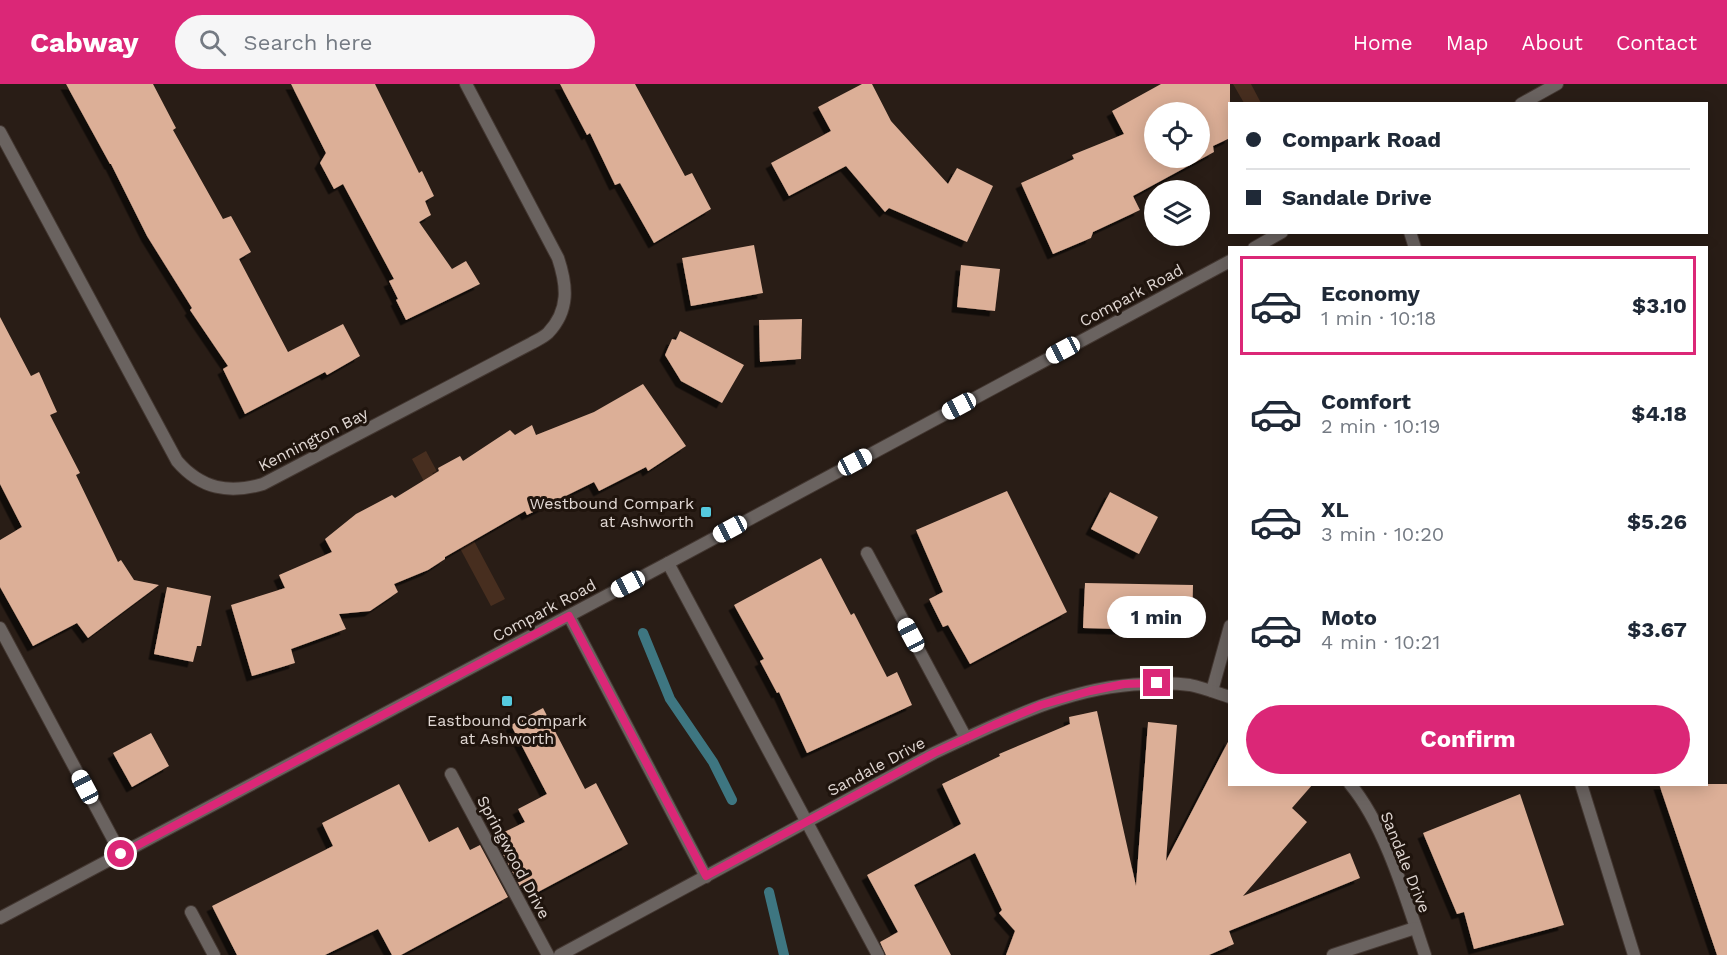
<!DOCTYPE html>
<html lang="en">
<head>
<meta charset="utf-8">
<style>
	body { margin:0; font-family:"Work Sans",sans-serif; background:#f6f6f7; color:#1f2937; height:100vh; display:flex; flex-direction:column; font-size:22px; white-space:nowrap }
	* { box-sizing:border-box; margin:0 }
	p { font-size:20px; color:#747a83 }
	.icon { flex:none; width:33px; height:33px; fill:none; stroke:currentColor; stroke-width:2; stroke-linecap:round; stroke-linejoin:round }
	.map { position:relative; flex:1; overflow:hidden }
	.drawer { position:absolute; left:1228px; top:162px; width:480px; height:540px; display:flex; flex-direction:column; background:#fff; border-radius:0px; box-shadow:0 3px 15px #0003 }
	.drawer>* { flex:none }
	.banner { position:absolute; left:1228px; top:18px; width:480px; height:132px; border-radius:0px; box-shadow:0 3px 15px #0003; display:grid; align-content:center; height:132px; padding:0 18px; background:#fff }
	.tools { position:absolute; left:1144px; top:18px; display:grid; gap:12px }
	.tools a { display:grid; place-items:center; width:66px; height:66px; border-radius:50%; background:#fff; box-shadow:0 3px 15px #0003; font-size:30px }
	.end { position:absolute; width:27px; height:27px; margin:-14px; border:8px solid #db2777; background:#fff; box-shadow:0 0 0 3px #fff }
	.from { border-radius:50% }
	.bubble { position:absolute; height:42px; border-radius:21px; background:#fff; box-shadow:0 3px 15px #0003; font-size:20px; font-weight:700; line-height:42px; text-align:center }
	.car { position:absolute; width:18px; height:36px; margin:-18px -9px; border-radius:8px; box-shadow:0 0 4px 2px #0007; background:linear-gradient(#fff 24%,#345 0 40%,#fff 0 76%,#345 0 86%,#fff 0) }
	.banner b { display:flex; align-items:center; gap:21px; height:57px; font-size:22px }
	.banner b+b { border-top:2px solid #e0e1e3 }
	.banner i { width:15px; height:15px; background:#1f2937 }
	ul { padding:10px 0 0; list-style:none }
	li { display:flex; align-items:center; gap:18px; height:99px; margin:0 12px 9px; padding:0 6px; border:3px solid transparent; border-radius:0px }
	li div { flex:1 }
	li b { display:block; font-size:22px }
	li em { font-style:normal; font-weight:700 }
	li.on { border-color:#db2777 }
	li>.icon { width:54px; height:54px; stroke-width:1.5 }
	.action { display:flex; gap:12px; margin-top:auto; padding:12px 18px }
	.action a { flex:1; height:69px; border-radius:36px; background:#db2777; color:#fff; font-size:24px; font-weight:700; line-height:69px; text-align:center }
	header { display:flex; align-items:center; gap:36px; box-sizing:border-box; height:84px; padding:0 30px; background:#db2777; color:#fff }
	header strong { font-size:28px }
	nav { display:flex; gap:33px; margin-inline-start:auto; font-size:21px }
	.search { width:420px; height:54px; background:#f6f6f7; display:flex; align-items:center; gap:15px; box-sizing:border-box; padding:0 21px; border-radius:33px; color:#747a83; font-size:22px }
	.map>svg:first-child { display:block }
	.green { fill:#472e1f }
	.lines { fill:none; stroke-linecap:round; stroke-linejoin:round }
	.stream { stroke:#3e7681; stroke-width:10 }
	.building { fill:#dcaf97; fill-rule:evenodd; filter:url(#shadow) }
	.lane-casing { stroke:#433731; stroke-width:14 }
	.street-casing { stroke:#433731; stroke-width:14 }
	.lane { stroke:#6a6360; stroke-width:12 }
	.street { stroke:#6a6360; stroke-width:12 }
	.route { stroke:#db2777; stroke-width:8 }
	.poi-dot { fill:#55cadf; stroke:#1f140d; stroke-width:2 }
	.labels { text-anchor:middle; stroke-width:6; stroke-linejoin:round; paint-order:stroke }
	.street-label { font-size:16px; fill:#e1d8d4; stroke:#1f140d }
	.poi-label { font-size:16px; fill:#e1d8d4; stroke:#1f140d; text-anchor:end }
</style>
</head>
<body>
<header>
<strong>Cabway</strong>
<div class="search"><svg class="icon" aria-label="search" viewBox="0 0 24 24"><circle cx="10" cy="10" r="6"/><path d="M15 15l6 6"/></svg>Search here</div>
<nav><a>Home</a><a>Map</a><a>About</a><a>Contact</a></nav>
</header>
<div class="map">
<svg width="1727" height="871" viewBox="0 0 1727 871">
	<defs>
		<filter id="shadow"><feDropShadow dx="-5.5" dy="5.5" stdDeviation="0" flood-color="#0009"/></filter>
	</defs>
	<rect width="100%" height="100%" fill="#291d16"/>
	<g class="green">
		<path d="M 1233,0 L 1251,0 L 1261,19 L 1244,19 Z"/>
		<path d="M 426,367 L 505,515 L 491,522 L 412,375 Z"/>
	</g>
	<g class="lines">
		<g class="stream">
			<path d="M 643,549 L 670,615 L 713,678 L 732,716"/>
			<path d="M 769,808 L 784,871"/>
		</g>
	</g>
	<g class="building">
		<path d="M 66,0 L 153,0 L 176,44 L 173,46 L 223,135 L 231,132 L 251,168 L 239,175 L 288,268 L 343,240 L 360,272 L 327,291 L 325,288 L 245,330 L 223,285 L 228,282 L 190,226 L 192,224 L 147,152 L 111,80 L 110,80 Z"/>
		<path d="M 291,0 L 375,0 L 419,89 L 422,87 L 434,112 L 425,117 L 431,131 L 419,138 L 452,185 L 466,177 L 480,200 L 406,236 L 396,216 L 398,215 L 389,197 L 394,195 L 343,100 L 334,105 L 320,79 L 326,69 Z"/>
		<path d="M 560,0 L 635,0 L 685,92 L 692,89 L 711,125 L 654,159 L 620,99 L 615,101 L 590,49 L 587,51 Z"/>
		<path d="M 862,0 L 872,0 L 891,37 L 948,100 L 957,84 L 993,102 L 967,158 L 889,124 L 885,128 L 846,82 L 789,112 L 771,79 L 831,47 L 818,23 Z"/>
		<path d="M 1161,0 L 1230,0 L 1230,54 L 1213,62 L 1214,68 L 1133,112 L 1140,126 L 1093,148 L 1091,154 L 1053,170 L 1021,99 L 1074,75 L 1072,71 L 1124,50 L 1112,27 ZM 1155,28 L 1200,28 L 1200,74 L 1155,74 Z"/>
		<path d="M 754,161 L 763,209 L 691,222 L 682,174 Z"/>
		<path d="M 961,181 L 1000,185 L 995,227 L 957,223 Z"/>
		<path d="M 0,233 L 31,292 L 39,288 L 57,328 L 50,331 L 80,389 L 76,391 L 118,478 L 121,476 L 134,496 L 159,501 L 88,554 L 77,539 L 33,562 L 0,503 L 0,456 L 22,443 L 0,400 Z"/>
		<path d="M 802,235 L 801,275 L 760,278 L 759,236 Z"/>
		<path d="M 680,247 L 744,281 L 722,319 L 681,297 L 665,271 L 672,255 L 676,256 Z"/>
		<path d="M 643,300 L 686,362 L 648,387 L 646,383 L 599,407 L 594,398 L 527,431 L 525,427 L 445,473 L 445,475 L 428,486 L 394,500 L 398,508 L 370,527 L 339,530 L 346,545 L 291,565 L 295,579 L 252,592 L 231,521 L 285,504 L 279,491 L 332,468 L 325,455 L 356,430 L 392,411 L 395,414 L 439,387 L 438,384 L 460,372 L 463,377 L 510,346 L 515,351 L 532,341 L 536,351 L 594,328 Z"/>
		<path d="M 1007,407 L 1067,528 L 970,580 L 948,541 L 943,543 L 929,515 L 943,508 L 916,446 Z"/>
		<path d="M 1110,408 L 1158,433 L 1139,470 L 1091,445 Z"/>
		<path d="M 821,474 L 851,531 L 854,529 L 887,593 L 897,588 L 912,621 L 807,669 L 779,608 L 777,609 L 760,577 L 764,575 L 734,521 Z"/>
		<path d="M 1085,499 L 1193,501 L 1192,547 L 1083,544 Z"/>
		<path d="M 167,503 L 211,512 L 201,562 L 197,562 L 193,578 L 154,570 Z"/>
		<path d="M 543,624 L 585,705 L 596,699 L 628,760 L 538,808 L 533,800 L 522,806 L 494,753 L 525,738 L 518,725 L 547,710 L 511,641 Z"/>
		<path d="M 1097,627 L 1136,802 L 1148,638 L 1177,641 L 1166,777 L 1230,654 L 1230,700 L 1313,700 L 1292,724 L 1307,738 L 1243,812 L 1350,769 L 1360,794 L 1229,847 L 1234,860 L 1209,871 L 1006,871 L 1015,847 L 999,829 L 1002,826 L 975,769 L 914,801 L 951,871 L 886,871 L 880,858 L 898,848 L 867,791 L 961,740 L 942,700 L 1000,672 L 999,670 L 1070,640 L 1069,633 Z"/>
		<path d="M 151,649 L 169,682 L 132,703 L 113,669 Z"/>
		<path d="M 399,700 L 429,758 L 458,743 L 470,766 L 480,761 L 508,813 L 401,871 L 392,871 L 378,845 L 325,871 L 237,871 L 212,822 L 333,762 L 322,739 Z"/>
		<path d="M 1659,700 L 1727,700 L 1727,871 L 1717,871 Z"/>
		<path d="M 1520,710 L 1564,841 L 1474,865 L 1464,828 L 1457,830 L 1423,749 Z"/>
	</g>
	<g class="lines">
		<g class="lane-casing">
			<g id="lane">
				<path d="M 1410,148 L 1415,164"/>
				<path d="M 668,479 L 878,871"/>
				<path d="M 569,532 L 706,793"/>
				<path d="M 0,544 L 121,770"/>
				<path d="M 1581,700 L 1634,871"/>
				<path d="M 191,828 L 214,871"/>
			</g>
		</g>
		<g class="street-casing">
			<g id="street">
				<path d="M 1521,20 L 1557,0"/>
				<path d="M 0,48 L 177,377 C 201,405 229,410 263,400 L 532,259 C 537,256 544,253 548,249 C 570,226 567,201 558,174 L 466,0"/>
				<path d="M 1254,164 L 1282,148"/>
				<path d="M 867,469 L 966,654"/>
				<path d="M 1212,607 L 1230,542"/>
				<path d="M 451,690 L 548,871"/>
				<path d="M 1350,700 C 1386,743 1407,818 1425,871"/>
				<path d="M 0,834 L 668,479 L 1230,177"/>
				<path d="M 560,871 L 934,669 C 1001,638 1069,602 1145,600 C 1160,599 1176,599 1190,601 C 1204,604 1217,609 1230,613"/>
				<path d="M 1333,871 L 1415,844"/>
			</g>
		</g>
		<use href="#lane" class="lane"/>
		<use href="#street" class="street"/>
	</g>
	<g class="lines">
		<path class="route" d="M 121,770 L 569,532 L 706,792 L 934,669 L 994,641 L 1041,621 L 1090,607 L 1124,600 L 1157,599"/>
	</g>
	<g class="poi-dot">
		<rect x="700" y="422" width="12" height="12" rx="3"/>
		<rect x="501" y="611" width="12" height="12" rx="3"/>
	</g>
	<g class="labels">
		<g class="street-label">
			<text transform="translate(1131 211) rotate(-28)" y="6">Compark Road</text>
			<text transform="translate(313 355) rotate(-27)" y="6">Kennington Bay</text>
			<text transform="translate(544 526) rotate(-28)" y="6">Compark Road</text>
			<text transform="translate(876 682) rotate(-28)" y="6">Sandale Drive</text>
			<text transform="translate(514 773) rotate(62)" y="6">Springwood Drive</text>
			<text transform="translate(1406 778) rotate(68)" y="6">Sandale Drive</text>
		</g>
		<g class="poi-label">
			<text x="694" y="425">Westbound Compark<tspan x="694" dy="18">at Ashworth</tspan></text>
			<text x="507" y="642" text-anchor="middle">Eastbound Compark<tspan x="507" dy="18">at Ashworth</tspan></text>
		</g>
	</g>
</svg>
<div class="tools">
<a><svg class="icon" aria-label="locate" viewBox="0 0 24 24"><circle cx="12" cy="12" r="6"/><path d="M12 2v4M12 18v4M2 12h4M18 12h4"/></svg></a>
<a><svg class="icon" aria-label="layers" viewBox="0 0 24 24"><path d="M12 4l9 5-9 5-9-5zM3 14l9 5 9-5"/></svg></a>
</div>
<i class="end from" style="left:121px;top:770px"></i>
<i class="end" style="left:1157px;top:599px"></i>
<div class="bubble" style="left:1107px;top:512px;width:99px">1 min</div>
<i class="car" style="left:1063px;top:266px;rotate:242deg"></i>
<i class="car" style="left:959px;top:322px;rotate:242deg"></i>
<i class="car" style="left:855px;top:378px;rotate:62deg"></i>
<i class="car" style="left:730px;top:445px;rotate:242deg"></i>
<i class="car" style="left:628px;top:500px;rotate:242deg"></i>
<i class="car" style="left:911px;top:551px;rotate:332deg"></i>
<i class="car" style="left:85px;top:703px;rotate:332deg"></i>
<div class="banner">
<b><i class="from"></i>Compark Road</b>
<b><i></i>Sandale Drive</b>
</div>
<section class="drawer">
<ul>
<li class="on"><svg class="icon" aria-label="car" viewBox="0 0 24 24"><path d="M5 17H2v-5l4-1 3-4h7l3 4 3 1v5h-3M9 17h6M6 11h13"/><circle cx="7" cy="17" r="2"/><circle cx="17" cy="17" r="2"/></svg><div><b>Economy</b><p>1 min · 10:18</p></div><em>$3.10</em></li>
<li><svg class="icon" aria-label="car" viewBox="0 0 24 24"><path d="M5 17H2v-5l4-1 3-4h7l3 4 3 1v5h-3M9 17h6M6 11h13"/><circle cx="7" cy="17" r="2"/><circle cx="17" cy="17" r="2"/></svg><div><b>Comfort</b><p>2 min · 10:19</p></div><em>$4.18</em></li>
<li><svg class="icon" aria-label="car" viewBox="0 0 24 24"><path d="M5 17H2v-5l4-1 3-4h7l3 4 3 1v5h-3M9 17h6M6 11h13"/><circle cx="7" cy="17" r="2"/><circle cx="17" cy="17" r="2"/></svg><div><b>XL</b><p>3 min · 10:20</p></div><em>$5.26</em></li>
<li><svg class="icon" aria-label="car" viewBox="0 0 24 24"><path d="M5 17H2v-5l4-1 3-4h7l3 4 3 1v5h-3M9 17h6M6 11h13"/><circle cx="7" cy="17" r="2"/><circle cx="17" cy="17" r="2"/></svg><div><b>Moto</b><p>4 min · 10:21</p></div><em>$3.67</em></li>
</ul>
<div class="action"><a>Confirm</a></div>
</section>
</div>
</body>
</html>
